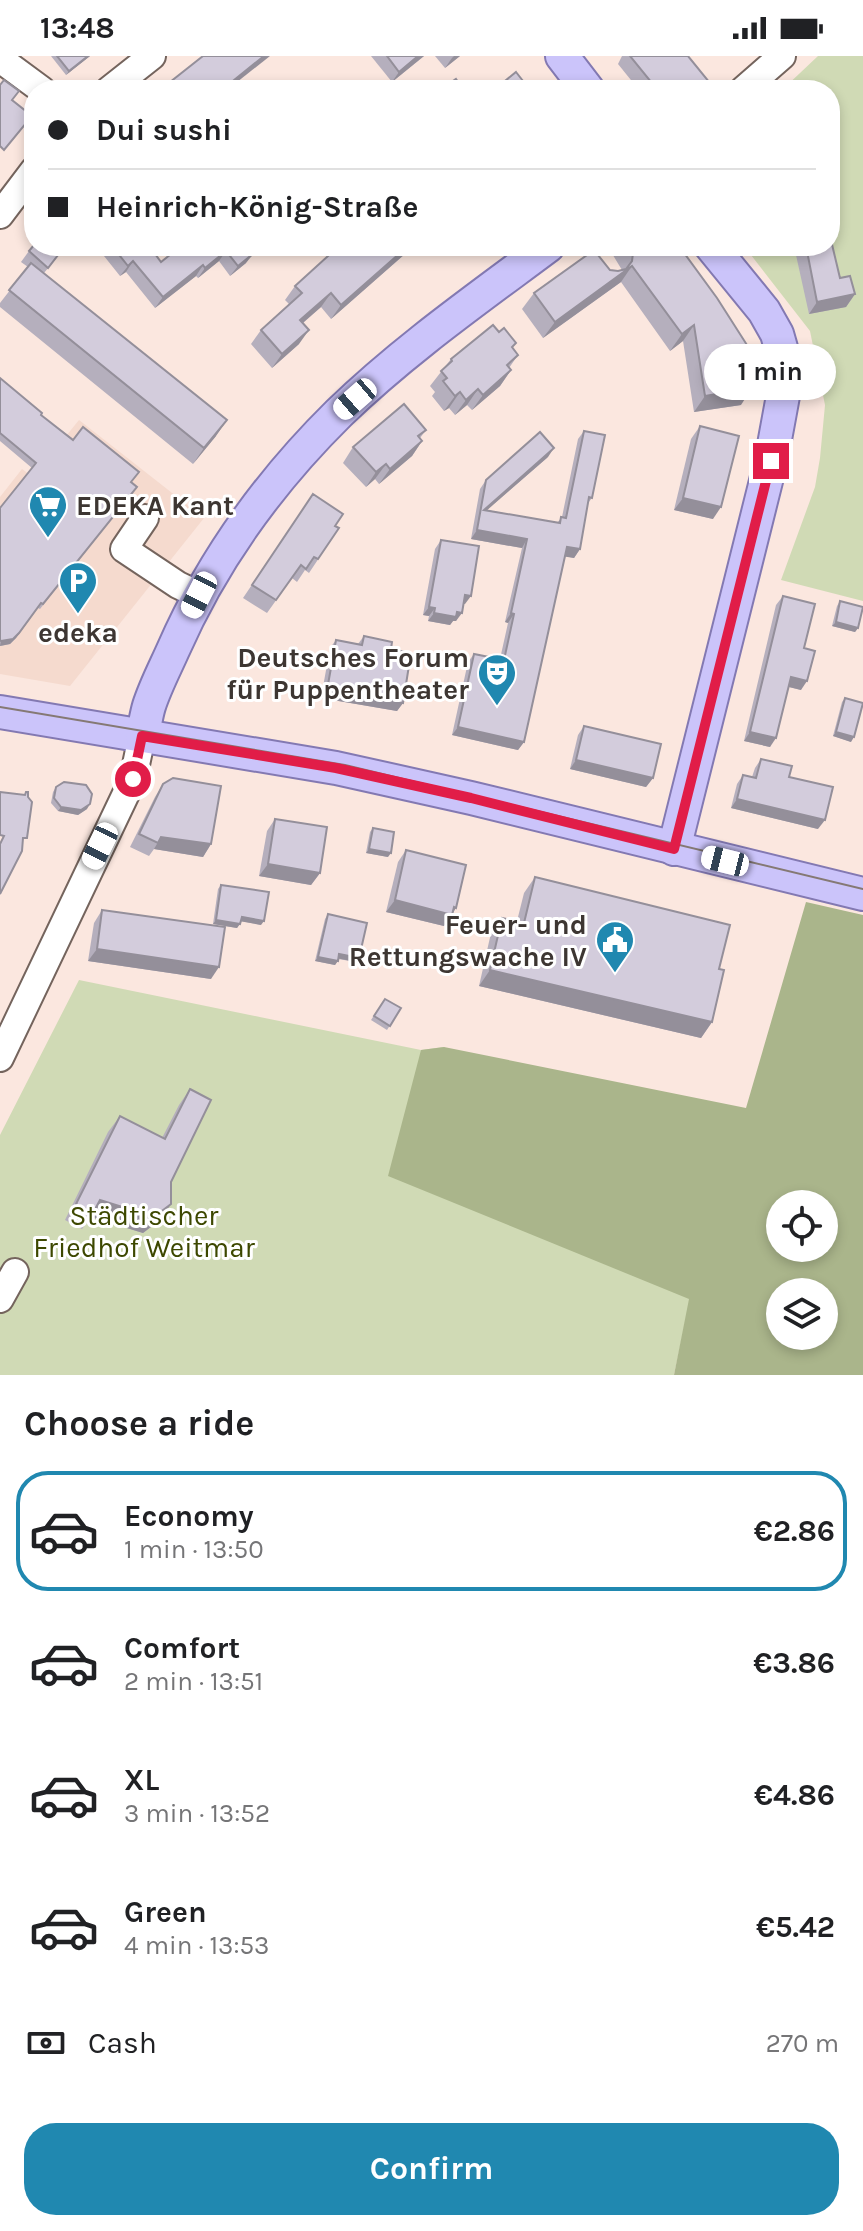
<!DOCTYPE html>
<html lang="en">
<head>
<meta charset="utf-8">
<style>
	body { margin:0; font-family:Karla,sans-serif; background:#f6f6f6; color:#202124; height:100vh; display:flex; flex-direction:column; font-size:30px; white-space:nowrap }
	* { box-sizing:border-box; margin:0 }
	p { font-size:26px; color:#757577 }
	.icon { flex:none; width:44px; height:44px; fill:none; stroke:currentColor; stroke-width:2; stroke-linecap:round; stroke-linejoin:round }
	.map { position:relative; height:1319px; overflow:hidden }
	.drawer { display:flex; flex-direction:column; background:#fff; flex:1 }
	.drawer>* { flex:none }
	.guide { position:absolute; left:24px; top:24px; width:816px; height:176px; border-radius:32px; box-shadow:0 4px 12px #0003; display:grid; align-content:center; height:176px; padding:0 24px; background:#fff }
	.controls { position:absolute; left:766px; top:1134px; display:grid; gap:16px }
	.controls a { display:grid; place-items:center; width:72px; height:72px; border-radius:50%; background:#fff; box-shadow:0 4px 12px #0003; font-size:40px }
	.end { position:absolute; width:36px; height:36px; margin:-18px; border:10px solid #e11d48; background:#fff; box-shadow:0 0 0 4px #fff }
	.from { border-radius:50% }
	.bubble { position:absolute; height:56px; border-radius:28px; background:#fff; box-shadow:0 4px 12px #0003; font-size:26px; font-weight:700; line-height:56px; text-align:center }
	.car { position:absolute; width:24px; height:48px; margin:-24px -12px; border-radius:10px; box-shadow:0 0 6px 2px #0007; background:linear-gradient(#fff 24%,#345 0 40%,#fff 0 76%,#345 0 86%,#fff 0) }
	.guide b { display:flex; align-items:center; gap:28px; height:76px; font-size:30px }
	.guide b+b { border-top:2px solid #e0e0e0 }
	.guide i { width:20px; height:20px; background:#202124 }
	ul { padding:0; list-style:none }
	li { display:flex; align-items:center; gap:24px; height:120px; margin:0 16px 12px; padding:0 8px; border:4px solid transparent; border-radius:32px }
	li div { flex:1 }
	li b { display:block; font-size:30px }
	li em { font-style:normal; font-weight:700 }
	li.current { border-color:#2088b0 }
	li>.icon { width:72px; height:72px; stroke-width:1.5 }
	h2 { padding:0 24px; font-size:36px; line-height:96px }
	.pay { display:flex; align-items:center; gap:20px; height:88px; padding:0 24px; font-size:30px }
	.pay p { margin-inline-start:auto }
	.button { display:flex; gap:16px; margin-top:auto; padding:16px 24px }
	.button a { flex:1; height:92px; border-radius:32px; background:#2088b0; color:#fff; font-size:32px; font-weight:700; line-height:92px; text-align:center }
	.status { display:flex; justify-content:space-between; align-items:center; height:56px; padding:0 40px; background:#fff; direction:ltr }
	.status svg { height:22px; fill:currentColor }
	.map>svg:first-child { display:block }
	.built { fill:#f5dace }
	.green { fill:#d0dab5 }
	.forest { fill:#aab58b; fill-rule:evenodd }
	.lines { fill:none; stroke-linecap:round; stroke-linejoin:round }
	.minor-casing { stroke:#74645d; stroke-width:30 }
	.major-casing { stroke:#8379b2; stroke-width:36 }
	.minor { stroke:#fff; stroke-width:26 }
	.major { stroke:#cbc4fa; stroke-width:32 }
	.tram { stroke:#857974; stroke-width:2 }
	.wall { fill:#b5afbd }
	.shaded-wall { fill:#948f9a }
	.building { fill:#d3ccdc; stroke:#948f9a; stroke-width:2 }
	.route { stroke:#e11d48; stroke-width:10 }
	.labels { text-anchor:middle; stroke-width:6; stroke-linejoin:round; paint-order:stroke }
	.poi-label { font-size:28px; font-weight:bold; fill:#3d3632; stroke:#fff; text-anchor:end }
	.park-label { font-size:28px; fill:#3d4800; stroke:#fff }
</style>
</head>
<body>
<div class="status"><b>13:48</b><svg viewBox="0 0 49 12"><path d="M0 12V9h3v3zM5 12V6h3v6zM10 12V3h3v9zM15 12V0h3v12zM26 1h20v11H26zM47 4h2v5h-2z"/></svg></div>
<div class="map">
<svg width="863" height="1319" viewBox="0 0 863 1319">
	<rect width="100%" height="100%" fill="#fbe7df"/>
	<path class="built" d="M 79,364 L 204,462 L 70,630 L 0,618 L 0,441 L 22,413 L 33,421 Z"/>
	<g class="green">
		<path d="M 818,0 L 863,0 L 863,545 L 781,524 L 815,431 L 820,402 L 825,349 L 810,275 L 744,190 L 830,190 L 830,34 L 782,34 Z"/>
		<path d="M 79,924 L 421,994 L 444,991 L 690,1243 L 674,1319 L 0,1319 L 0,1079 Z"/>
	</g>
	<path class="forest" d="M 806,846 L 863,859 L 863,1319 L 674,1319 L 689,1243 L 388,1120 L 421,994 L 444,991 L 746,1052 ZM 780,1148 L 824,1148 L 824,1192 L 780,1192 ZM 780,1236 L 824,1236 L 824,1280 L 780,1280 Z"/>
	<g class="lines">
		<g class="minor-casing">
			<g id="minor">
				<path d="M 0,3 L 42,34"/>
				<path d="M 109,34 L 152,0"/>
				<path d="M 743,34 L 782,0"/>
				<path d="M 0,159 L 34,114"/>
				<path d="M 145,462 L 124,493 L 178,529 L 199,539"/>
				<path d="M 0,1002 L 133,723 L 142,680"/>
				<path d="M 0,1243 L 15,1216"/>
			</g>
		</g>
		<g class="major-casing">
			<g id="major">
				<path d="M 562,0 L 588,34"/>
				<path d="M 0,656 L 336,712 L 471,742 L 863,838"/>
				<path d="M 142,680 C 145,670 146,660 149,650 C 155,631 165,612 173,594 C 212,505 270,425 339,357 C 403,295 477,243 548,190"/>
				<path d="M 674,793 L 771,405 L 785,329 L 785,306 L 777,278 L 764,255 L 711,190"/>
			</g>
		</g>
		<use href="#minor" class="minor"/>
		<use href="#major" class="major"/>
		<path class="tram" d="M 0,651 L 345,709 L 863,833"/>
	</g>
	<g class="wall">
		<path d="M 51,0 L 90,0 L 66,19 Z"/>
		<path d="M 371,0 L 424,0 L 392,26 Z"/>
		<path d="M 435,0 L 460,0 L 445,12 Z"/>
		<path d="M 622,0 L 688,0 L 710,27 L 705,34 L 639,34 L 618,8 Z"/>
		<path d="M 66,190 L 44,217 L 216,380 L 193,408 L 0,251 L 0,247 L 28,211 L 21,206 L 29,195 Z"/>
		<path d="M 96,190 L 140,190 L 144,196 L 161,206 L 248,190 L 246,207 L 230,220 L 219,205 L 198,222 L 196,220 L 155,252 L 126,216 L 120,220 Z"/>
		<path d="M 339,190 L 414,190 L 331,263 L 321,251 L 303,267 L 299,288 L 272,312 L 251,288 L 261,274 L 289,248 L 285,244 L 295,230 Z"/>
		<path d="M 609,190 L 679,190 L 741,349 L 694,356 L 683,285 L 670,295 L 621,226 L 543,282 L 522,253 L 534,237 L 610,214 L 618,215 L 622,214 L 608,191 Z"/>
		<path d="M 794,190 L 830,190 L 840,222 L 855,238 L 846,251 L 809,258 Z"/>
		<path d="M 499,276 L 516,287 L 512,292 L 518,299 L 509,312 L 511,314 L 500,330 L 472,354 L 467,349 L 455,359 L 449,352 L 444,355 L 432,340 L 435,336 L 430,330 L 451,303 Z"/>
		<path d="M 0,322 L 41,359 L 131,426 L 133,436 L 40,553 L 38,552 L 16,582 L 10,588 L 0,590 L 0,452 L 32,412 L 0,385 Z"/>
		<path d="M 700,370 L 713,463 L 674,454 L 691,383 Z"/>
		<path d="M 426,374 L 420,382 L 422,385 L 412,400 L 379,428 L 375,423 L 366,431 L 343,407 L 353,391 Z"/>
		<path d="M 584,375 L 592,442 L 588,447 L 580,493 L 574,502 L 565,500 L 524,686 L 518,694 L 452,679 L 468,606 L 474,598 L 500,603 L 508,567 L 505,566 L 522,492 L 471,483 L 480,433 L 486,424 L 548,401 L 487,454 L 557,467 L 562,461 L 578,383 Z"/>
		<path d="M 313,438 L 335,470 L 339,472 L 309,517 L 305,514 L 297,526 L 292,522 L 267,557 L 243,542 Z"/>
		<path d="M 441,484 L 465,548 L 464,548 L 456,565 L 453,565 L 450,569 L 428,565 L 429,560 L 423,559 L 435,493 Z"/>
		<path d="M 783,540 L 804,592 L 801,634 L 789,631 L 770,691 L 744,685 L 776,549 Z"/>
		<path d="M 840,545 L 858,572 L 855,576 L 832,570 L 837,550 Z"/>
		<path d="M 364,580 L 391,593 L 403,647 L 397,655 L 321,642 L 330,592 L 336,584 L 358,588 Z"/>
		<path d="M 845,642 L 851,686 L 833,680 L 842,646 Z"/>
		<path d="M 584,670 L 653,722 L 646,731 L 570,713 L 578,679 Z"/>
		<path d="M 761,703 L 789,721 L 818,773 L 731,752 L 737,728 L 743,719 L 752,721 L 755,712 Z"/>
		<path d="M 163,728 L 211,788 L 203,801 L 154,793 L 149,800 L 130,791 L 155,741 Z"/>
		<path d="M 56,731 L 87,753 L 78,759 L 58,755 L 51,747 L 53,736 Z"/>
		<path d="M 275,763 L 320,817 L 311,829 L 259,820 L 267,775 Z"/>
		<path d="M 373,772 L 388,801 L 366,797 L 370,776 Z"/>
		<path d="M 406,794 L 453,856 L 444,870 L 386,856 L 398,806 Z"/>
		<path d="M 535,821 L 719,913 L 712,966 L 701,982 L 479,930 L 491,877 L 502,862 L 517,865 L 524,837 Z"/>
		<path d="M 221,829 L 261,869 L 241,865 L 237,872 L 213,868 L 218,833 Z"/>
		<path d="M 102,854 L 211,923 L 88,905 L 94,867 Z"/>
		<path d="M 328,858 L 356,906 L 338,903 L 335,909 L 315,905 L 325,863 Z"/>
		<path d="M 385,943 L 401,952 L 387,974 L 371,964 Z"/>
		<path d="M 190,1033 L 171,1126 L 160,1164 L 143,1177 L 91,1161 L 82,1173 L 65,1164 L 108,1076 L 120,1060 L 162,1082 L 179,1049 Z"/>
	</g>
	<g class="shaded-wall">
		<path d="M 88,0 L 90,0 L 66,19 L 69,15 Z"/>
		<path d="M 264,0 L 270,0 L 227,34 L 234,24 Z"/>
		<path d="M 418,0 L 424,0 L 392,26 L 399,16 Z"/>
		<path d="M 454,0 L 460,0 L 445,12 L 452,2 Z"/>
		<path d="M 408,190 L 414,190 L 331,263 L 341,249 Z"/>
		<path d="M 226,195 L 219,205 L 198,222 L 205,212 Z"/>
		<path d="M 254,197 L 246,207 L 230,220 L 238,210 Z"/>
		<path d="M 133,205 L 126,216 L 120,220 L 128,210 Z"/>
		<path d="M 203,209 L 196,220 L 155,252 L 163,241 Z"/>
		<path d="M 632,210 L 621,226 L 543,282 L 555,266 Z"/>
		<path d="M 331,237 L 321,251 L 290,278 L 300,264 Z"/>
		<path d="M 855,238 L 846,251 L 809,258 L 817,246 Z"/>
		<path d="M 694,269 L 683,285 L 670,295 L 682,278 Z"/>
		<path d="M 309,274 L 299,288 L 272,312 L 282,298 Z"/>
		<path d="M 511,314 L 500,330 L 472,354 L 483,339 Z"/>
		<path d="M 752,332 L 741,349 L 694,356 L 705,340 Z"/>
		<path d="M 478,333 L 467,349 L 455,359 L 466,344 Z"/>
		<path d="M 460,336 L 449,352 L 444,355 L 455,340 Z"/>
		<path d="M 227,364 L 216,380 L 193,408 L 204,392 Z"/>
		<path d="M 422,385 L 412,400 L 379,428 L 390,413 Z"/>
		<path d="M 554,392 L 548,401 L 478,462 L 484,454 Z"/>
		<path d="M 386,408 L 375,423 L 366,431 L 376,416 Z"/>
		<path d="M 683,442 L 721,451 L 713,463 L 674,454 Z"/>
		<path d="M 477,474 L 527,483 L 522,492 L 471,483 Z"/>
		<path d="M 567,491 L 580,493 L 574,502 L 561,500 Z"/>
		<path d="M 465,539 L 471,540 L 465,548 L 459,547 Z"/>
		<path d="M 41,547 L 16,582 L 10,588 L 0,590 L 1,585 Z"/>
		<path d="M 429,551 L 435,552 L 429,560 L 423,559 Z"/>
		<path d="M 457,556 L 462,557 L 456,565 L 453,565 L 450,569 L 428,565 L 434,557 Z"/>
		<path d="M 511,557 L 514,558 L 508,567 L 505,566 Z"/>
		<path d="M 836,566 L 858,572 L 855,576 L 832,570 Z"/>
		<path d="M 791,621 L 807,625 L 801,634 L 785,630 Z"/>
		<path d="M 327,634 L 403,647 L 397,655 L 321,642 Z"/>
		<path d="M 458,671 L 524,686 L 518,694 L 452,679 Z"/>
		<path d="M 750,676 L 776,682 L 770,691 L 744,685 Z"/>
		<path d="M 836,676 L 854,681 L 851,686 L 833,680 Z"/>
		<path d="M 576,704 L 653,722 L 646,731 L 570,713 Z"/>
		<path d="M 737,743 L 825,764 L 818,773 L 731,752 Z"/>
		<path d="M 90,748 L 87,753 L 78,759 L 58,755 L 61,751 Z"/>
		<path d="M 161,781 L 211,788 L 203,801 L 154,793 Z"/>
		<path d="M 369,793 L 391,797 L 388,801 L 366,797 Z"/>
		<path d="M 268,808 L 320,817 L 311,829 L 259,820 Z"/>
		<path d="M 395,844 L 454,851 L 456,852 L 444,870 L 386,856 Z"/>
		<path d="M 242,861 L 264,865 L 261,869 L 239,865 Z"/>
		<path d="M 216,864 L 240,868 L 237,872 L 213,868 Z"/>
		<path d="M 97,893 L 219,911 L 211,923 L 88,905 Z"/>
		<path d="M 339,898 L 359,902 L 356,906 L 336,902 Z"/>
		<path d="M 318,901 L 338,905 L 335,909 L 315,905 Z"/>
		<path d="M 490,914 L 712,966 L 701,982 L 479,930 Z"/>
		<path d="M 100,1144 L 171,1148 L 160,1164 L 143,1177 L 91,1161 Z"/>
	</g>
	<g class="building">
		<path d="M 57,0 L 88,0 L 69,15 Z"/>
		<path d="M 203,0 L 264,0 L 234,24 L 243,34 L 160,34 Z"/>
		<path d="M 387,0 L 418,0 L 399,16 Z"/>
		<path d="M 630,0 L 688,0 L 710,27 L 701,34 L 651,34 L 652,27 Z"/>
		<path d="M 516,16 L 530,34 L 494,34 Z"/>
		<path d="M 456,23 L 464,34 L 440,34 Z"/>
		<path d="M 4,24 L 19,35 L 12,44 L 32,60 L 4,94 L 0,90 L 0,29 Z"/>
		<path d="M 830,180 L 840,222 L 850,220 L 855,238 L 817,246 L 806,190 L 830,190 Z"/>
		<path d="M 34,189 L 34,190 L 65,190 L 48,212 L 29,195 Z"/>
		<path d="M 112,190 L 140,190 L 144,196 L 150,191 L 161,206 L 181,190 L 248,190 L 254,197 L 238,210 L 226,195 L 205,212 L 203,209 L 163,241 L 133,205 L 128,210 Z"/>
		<path d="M 339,190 L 408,190 L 341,249 L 331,237 L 300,264 L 309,274 L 282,298 L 261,274 L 302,237 L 295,230 Z"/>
		<path d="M 629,190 L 679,190 L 717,242 L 747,289 L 752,332 L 705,340 L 694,269 L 682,278 L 632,210 L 555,266 L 534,237 L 594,194 L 610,214 L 618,215 L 626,213 L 632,205 L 633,197 Z"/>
		<path d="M 31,207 L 227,364 L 204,392 L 9,234 Z"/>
		<path d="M 493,269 L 499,276 L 504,272 L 516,287 L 512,291 L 518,299 L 507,309 L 511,314 L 483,339 L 478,333 L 466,344 L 460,336 L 455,340 L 443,325 L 447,322 L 441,315 L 452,305 L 451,303 Z"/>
		<path d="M 0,322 L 42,357 L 41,359 L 73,384 L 83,371 L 139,416 L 131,426 L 137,431 L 43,548 L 41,547 L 19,577 L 13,583 L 1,585 L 0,584 L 0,452 L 36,407 L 0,377 Z"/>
		<path d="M 404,348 L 426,374 L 418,380 L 422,385 L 390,413 L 386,408 L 376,416 L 353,391 Z"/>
		<path d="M 700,370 L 739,380 L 721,451 L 683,442 Z"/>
		<path d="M 584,375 L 605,379 L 592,442 L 589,441 L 580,493 L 567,491 L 524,686 L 458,671 L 474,598 L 504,604 L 514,558 L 511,557 L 527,483 L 477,474 L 486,424 L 540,376 L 554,392 L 484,454 L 560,467 L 561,461 L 566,462 Z"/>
		<path d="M 313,438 L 343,458 L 335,470 L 339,472 L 318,503 L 314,501 L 306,513 L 301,509 L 276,544 L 252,529 Z"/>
		<path d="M 441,484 L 479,490 L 471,540 L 465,539 L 462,557 L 457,556 L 456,561 L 434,557 L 435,552 L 429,551 Z"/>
		<path d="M 783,540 L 815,548 L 804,592 L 815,595 L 807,625 L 791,621 L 776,682 L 750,676 Z"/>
		<path d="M 840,545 L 863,551 L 858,572 L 836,566 Z"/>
		<path d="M 364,580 L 392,586 L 391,593 L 411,597 L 403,647 L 327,634 L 336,584 L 362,589 Z"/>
		<path d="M 845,642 L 863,647 L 854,681 L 836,676 Z"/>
		<path d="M 584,670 L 661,688 L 653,722 L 576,704 Z"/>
		<path d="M 761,703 L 792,710 L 789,721 L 833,731 L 825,764 L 737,743 L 743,719 L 756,722 Z"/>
		<path d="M 173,722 L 221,730 L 211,788 L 161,781 L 158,787 L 139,778 L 163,728 Z"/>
		<path d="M 64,726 L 86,729 L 92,738 L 90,748 L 81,754 L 61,751 L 54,742 L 56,731 Z"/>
		<path d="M 0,736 L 25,739 L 26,736 L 28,736 L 28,741 L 32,746 L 27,782 L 23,782 L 22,795 L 0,838 L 0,788 L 4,780 L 0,779 Z"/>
		<path d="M 275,763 L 327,771 L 320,817 L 268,808 Z"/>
		<path d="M 373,772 L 394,776 L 391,797 L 369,793 Z"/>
		<path d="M 406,794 L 466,809 L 456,852 L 454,851 L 452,859 L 395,844 Z"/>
		<path d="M 535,821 L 730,869 L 719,913 L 724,914 L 712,966 L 490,914 L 502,862 L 524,867 Z"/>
		<path d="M 221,829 L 269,836 L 264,865 L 242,861 L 240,868 L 216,864 Z"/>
		<path d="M 102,854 L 225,871 L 219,911 L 97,893 Z"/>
		<path d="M 328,858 L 367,867 L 359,902 L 339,898 L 338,905 L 318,901 Z"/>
		<path d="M 385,943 L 401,952 L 390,970 L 374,960 Z"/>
		<path d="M 190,1033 L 211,1044 L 171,1126 L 171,1148 L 154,1161 L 100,1144 L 93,1157 L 76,1148 L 120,1060 L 165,1083 Z"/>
	</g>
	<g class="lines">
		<path class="route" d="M 133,723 L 142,680 L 336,712 L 471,742 L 674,793 L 771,405"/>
	</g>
	<defs>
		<g id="supermarket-pin" transform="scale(2)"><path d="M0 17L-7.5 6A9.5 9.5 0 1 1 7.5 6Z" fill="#2088b0" stroke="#fff"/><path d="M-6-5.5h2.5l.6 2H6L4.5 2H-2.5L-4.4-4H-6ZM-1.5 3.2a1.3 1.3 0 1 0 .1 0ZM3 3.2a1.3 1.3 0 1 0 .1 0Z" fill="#fff"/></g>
		<g id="parking-pin" transform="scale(2)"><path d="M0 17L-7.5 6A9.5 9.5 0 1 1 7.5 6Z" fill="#2088b0" stroke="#fff"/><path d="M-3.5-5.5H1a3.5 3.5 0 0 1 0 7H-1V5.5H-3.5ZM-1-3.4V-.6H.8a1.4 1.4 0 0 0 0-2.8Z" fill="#fff"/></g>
		<g id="theatre-pin" transform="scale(2)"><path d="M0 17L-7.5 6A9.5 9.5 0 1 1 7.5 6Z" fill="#2088b0" stroke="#fff"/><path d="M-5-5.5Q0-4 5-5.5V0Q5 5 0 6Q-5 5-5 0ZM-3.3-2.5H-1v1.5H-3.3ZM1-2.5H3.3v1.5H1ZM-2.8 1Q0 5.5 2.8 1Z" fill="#fff"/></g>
		<g id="civic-pin" transform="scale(2)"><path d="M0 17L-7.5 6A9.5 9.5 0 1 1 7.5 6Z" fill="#2088b0" stroke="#fff"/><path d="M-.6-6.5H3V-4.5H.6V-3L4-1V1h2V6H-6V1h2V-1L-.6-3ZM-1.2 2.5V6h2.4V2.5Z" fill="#fff"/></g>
	</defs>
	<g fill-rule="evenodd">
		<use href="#supermarket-pin" x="48" y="449"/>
		<use href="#parking-pin" x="78" y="525"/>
		<use href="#theatre-pin" x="497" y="617"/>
		<use href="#civic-pin" x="615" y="884"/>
	</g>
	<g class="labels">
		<g class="poi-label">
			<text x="76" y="459" text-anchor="start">EDEKA Kant</text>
			<text x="78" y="586" text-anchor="middle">edeka</text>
			<text x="469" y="611">Deutsches Forum<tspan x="469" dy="32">für Puppentheater</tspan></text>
			<text x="587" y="878">Feuer- und<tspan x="587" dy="32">Rettungswache IV</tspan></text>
		</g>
		<g class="park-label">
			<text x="144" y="1169">Städtischer<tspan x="144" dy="32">Friedhof Weitmar</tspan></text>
		</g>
	</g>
</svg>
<div class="controls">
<a><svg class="icon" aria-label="locate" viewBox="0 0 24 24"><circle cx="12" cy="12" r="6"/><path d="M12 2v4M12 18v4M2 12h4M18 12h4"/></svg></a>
<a><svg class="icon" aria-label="layers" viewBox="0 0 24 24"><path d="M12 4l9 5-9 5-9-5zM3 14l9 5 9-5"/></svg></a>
</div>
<i class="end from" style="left:133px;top:723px"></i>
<i class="end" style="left:771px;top:405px"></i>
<div class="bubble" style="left:704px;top:288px;width:132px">1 min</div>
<i class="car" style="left:355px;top:343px;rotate:229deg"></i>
<i class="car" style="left:199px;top:539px;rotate:207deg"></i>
<i class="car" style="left:100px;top:790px;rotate:206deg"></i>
<i class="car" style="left:725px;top:805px;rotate:284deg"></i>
<div class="guide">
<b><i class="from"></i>Dui sushi</b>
<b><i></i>Heinrich-König-Straße</b>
</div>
</div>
<section class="drawer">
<h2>Choose a ride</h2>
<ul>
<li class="current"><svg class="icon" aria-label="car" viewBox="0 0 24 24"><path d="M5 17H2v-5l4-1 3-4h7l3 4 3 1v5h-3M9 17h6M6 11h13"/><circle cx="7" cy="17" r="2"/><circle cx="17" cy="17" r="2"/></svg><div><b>Economy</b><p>1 min · 13:50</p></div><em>€2.86</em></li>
<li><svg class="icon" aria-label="car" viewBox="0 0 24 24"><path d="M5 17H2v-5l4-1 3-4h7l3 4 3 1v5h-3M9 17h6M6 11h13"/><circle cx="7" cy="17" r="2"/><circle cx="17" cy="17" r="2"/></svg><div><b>Comfort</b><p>2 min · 13:51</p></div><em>€3.86</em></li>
<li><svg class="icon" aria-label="car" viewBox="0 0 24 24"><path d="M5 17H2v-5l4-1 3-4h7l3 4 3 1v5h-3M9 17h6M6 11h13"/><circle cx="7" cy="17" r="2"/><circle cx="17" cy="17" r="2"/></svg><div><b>XL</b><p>3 min · 13:52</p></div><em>€4.86</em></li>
<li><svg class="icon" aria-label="car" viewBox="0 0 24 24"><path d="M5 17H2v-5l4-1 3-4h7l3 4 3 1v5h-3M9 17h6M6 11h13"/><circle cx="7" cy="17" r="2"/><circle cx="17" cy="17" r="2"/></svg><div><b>Green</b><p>4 min · 13:53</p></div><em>€5.42</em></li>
</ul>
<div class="pay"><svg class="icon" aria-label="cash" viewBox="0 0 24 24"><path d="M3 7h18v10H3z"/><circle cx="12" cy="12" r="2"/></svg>Cash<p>270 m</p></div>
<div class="button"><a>Confirm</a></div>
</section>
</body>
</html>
